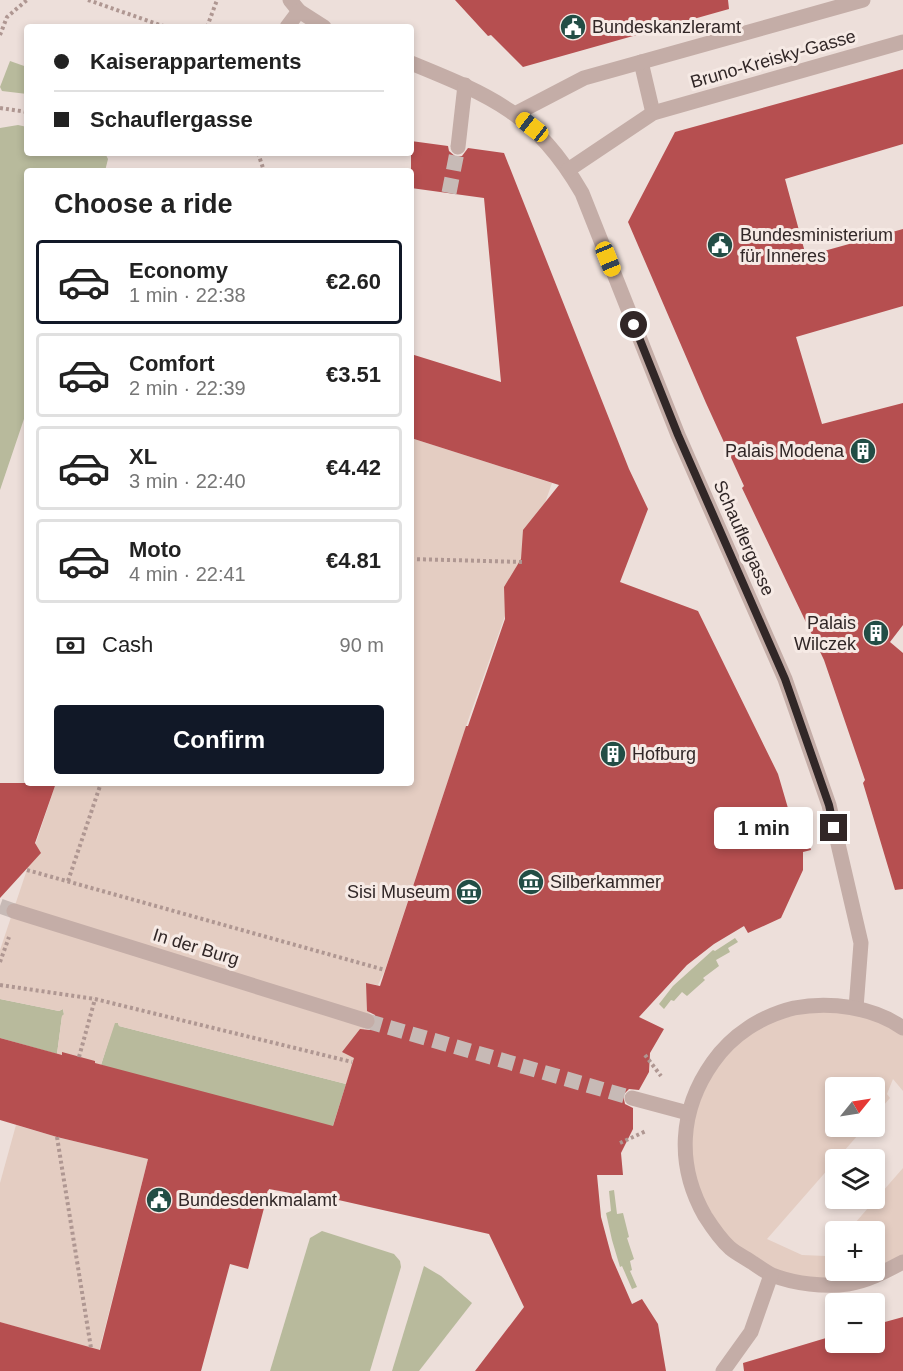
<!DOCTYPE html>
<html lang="en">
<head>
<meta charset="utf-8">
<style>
	body { margin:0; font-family:Arial,sans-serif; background:#f2f2f2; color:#222; height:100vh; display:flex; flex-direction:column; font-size:22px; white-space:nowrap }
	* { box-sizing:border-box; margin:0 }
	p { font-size:20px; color:#767676 }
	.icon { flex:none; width:33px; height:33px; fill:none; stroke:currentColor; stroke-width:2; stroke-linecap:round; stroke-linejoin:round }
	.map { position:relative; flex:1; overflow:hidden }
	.side { position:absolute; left:24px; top:168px; width:390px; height:618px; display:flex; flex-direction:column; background:#fff; border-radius:6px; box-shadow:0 3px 9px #0003 }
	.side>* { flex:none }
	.banner { position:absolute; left:24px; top:24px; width:390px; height:132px; border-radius:6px; box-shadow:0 3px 9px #0003; display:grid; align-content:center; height:132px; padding:0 30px; background:#fff }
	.needle { width:39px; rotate:60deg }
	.buttons { position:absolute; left:825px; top:1077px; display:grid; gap:12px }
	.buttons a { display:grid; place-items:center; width:60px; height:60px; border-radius:6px; background:#fff; box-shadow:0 3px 9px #0003; font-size:30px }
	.end { position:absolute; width:27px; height:27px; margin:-14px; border:8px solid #312727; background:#fff; box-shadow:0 0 0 3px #fff }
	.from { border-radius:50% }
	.bubble { position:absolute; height:42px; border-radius:6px; background:#fff; box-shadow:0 3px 9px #0003; font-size:20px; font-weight:600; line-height:42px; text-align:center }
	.car { position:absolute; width:18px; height:36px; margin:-18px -9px; border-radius:8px; box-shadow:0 0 4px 2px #0007; background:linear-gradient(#f5c518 24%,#345 0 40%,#f5c518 0 76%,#345 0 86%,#f5c518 0) }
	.banner b { display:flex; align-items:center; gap:21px; height:57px; font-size:22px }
	.banner b+b { border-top:2px solid #e0e0e0 }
	.banner i { width:15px; height:15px; background:#222 }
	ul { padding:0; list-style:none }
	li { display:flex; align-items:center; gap:18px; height:84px; margin:0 12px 9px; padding:0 18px; border:3px solid #e0e0e0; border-radius:6px }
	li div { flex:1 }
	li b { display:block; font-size:22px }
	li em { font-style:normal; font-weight:600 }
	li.selected { border-color:#111827 }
	li>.icon { width:54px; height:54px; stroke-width:1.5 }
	h2 { padding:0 30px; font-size:27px; line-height:72px }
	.pay { display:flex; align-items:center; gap:15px; height:66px; padding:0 30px; font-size:22px }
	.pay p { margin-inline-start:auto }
	.action { display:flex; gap:12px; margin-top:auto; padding:12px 30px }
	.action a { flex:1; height:69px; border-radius:6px; background:#111827; color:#fff; font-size:24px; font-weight:600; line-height:69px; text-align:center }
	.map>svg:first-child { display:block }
	.green { fill:#b8ba9c }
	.plaza { fill:#e4cdc2 }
	.building { fill:#b64f50 }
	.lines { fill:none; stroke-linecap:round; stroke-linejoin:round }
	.minor-tunnel { stroke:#c7bab6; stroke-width:15; stroke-dasharray:15 8; stroke-linecap:butt }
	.path { stroke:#af9792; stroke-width:4; stroke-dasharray:3 3; stroke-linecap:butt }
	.minor { stroke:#c4ada7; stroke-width:15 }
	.route { stroke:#312727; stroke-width:8 }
	.labels { text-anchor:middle; stroke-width:6; stroke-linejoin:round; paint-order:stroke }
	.poi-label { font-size:18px; fill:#312727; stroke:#f6eae5; text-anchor:start }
	.street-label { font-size:18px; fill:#312727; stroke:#f6eae5 }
</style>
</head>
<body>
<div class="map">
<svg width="903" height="1371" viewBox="0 0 903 1371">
	<rect width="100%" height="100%" fill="#eddfda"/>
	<g class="green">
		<path d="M 10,61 L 27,67 L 27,94 L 2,91 L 0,87 Z"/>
		<path d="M 18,125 L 27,127 L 27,153 L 105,153 L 108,159 L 105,171 L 27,171 L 27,410 L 0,490 L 0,128 Z"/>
		<path d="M 735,938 L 738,942 L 728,948 L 730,952 L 716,960 L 719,966 L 703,978 L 705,980 L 687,996 L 682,992 L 674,1001 L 671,1000 L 664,1009 L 659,1004 L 673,986 L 713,950 L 715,951 Z"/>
		<path d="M 0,999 L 59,1011 L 63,1009 L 64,1015 L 62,1016 L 57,1054 L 0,1038 Z"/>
		<path d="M 114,1023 L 118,1023 L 119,1026 L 346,1084 L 330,1135 L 101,1065 Z"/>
		<path d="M 614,1190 L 617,1214 L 623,1213 L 629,1237 L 627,1238 L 634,1259 L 630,1261 L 632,1270 L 630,1271 L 637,1287 L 632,1289 L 622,1266 L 620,1267 L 612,1240 L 606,1213 L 611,1211 L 609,1191 Z"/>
		<path d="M 322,1231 L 394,1254 L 400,1261 L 401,1267 L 370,1371 L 270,1371 L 310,1238 Z"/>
		<path d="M 424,1266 L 441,1276 L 472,1303 L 419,1371 L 392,1371 Z"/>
	</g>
	<g class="plaza">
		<path d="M 411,438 L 552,483 L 466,726 L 385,970 L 378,985 L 370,984 L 371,1009 L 346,1084 L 119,1026 L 118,1023 L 115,1023 L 101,1065 L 97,1067 L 62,1053 L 62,1056 L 57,1054 L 62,1016 L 64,1014 L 63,1009 L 59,1011 L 0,999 L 0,950 L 56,783 L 411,783 Z"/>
		<path d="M 856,1008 L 903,1028 L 903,1091 L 893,1079 L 887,1094 L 890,1098 L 875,1115 L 874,1088 L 836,1088 L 836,1126 L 865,1127 L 767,1239 L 802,1255 L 826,1256 L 835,1246 L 836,1270 L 874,1270 L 874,1232 L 848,1231 L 903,1168 L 903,1262 L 849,1284 L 771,1275 L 713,1230 L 695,1197 L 685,1136 L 722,1050 L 780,1011 Z"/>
		<path d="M 16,1125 L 57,1137 L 148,1159 L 99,1351 L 0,1322 L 0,1183 Z"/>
	</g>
	<g class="building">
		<path d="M 455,0 L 728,0 L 729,9 L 523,67 L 491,35 L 488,36 Z"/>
		<path d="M 903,69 L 903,144 L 785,179 L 806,256 L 903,229 L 903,306 L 796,337 L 822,424 L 903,403 L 903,625 L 890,642 L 903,653 L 903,889 L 895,890 L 863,783 L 865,780 L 824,660 L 742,488 L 744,486 L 706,403 L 628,222 L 675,132 Z"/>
		<path d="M 411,141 L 448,146 L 449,151 L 456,157 L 462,156 L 468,148 L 504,153 L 629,469 L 648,509 L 620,582 L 698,611 L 778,774 L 790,815 L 799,813 L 811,850 L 803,852 L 803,870 L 781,918 L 748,933 L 744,926 L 714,944 L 687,965 L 639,1017 L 664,1029 L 650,1053 L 649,1072 L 639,1090 L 629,1089 L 623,1095 L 625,1104 L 633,1108 L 633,1129 L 621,1153 L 623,1175 L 597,1175 L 601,1217 L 612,1258 L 632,1304 L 642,1299 L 658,1324 L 666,1371 L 475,1371 L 524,1307 L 489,1234 L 303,1192 L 301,1195 L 269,1189 L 248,1269 L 230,1264 L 201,1371 L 0,1371 L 0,1322 L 100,1350 L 148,1159 L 57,1137 L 0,1120 L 0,1038 L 62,1055 L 62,1052 L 95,1061 L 95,1063 L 333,1126 L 354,1058 L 342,1052 L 360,1029 L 370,1030 L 376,1024 L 375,1015 L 367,1011 L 366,983 L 380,986 L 466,726 L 468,726 L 505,619 L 504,587 L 521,559 L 523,530 L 559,485 L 411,438 L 411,354 L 501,382 L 484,198 L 411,188 Z"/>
		<path d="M 0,783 L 56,783 L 35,843 L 41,853 L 0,898 Z"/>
		<path d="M 903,1317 L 903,1371 L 744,1371 L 743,1363 L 836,1335 L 836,1342 L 874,1342 L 874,1325 Z"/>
	</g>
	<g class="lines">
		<g class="minor-tunnel">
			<path d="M 449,193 L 458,147"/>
			<path d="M 0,906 L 14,911"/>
			<path d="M 367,1021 L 632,1098"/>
		</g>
		<g class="path">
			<path d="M 88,0 L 166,27"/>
			<path d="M 207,27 L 217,0"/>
			<path d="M 0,35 L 7,17 L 27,0"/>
			<path d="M 0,108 L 27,112"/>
			<path d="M 258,153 L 264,171"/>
			<path d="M 411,559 L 523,562"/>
			<path d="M 27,870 L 385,970"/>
			<path d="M 68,881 L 101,783"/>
			<path d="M 0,962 L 9,937"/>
			<path d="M 0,985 L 95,999 L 352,1062"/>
			<path d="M 645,1055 L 661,1076"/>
			<path d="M 79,1057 L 95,999"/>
			<path d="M 57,1137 L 91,1348"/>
			<path d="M 620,1143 L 646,1131"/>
			<path d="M 831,1313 L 833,1336"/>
		</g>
		<g class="minor">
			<path d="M 290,0 L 299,11 L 324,27"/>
			<path d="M 287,27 L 299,11"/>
			<path d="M 641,62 L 653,113"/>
			<path d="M 411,63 C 492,96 536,114 582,193 L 678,435 L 785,679 L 829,805 L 861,943 L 856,1008"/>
			<path d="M 515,114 L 584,78 L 863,0"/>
			<path d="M 458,147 L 465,85"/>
			<path d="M 568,170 L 653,113 L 903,42"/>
			<path d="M 14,911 L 367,1021"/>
			<path d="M 903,1028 C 873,1007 830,1001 794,1008 C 761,1016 732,1035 713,1062 C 679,1110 676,1165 705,1216 C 712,1227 720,1239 730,1248 C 737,1254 746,1258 753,1263 C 759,1267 766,1272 772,1275 C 795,1284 824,1287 848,1284 C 868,1281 886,1271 903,1262"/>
			<path d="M 632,1098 L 688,1113"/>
			<path d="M 723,1371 L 751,1332 L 771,1275"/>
		</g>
	</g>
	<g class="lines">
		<path class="route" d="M 634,325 L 678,435 L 785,679 L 829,805 L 834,828"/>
	</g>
	<defs>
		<g id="civic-disc" transform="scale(1.35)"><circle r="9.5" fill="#224d45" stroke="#f6eae5"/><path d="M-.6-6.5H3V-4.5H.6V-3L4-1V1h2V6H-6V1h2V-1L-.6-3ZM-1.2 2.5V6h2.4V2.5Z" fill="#fff"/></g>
		<g id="building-disc" transform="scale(1.35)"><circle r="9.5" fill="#224d45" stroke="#f6eae5"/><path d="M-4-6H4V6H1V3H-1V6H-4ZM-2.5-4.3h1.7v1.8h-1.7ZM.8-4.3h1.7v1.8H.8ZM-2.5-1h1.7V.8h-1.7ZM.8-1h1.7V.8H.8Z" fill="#fff"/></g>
		<g id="museum-disc" transform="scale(1.35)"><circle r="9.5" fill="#224d45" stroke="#f6eae5"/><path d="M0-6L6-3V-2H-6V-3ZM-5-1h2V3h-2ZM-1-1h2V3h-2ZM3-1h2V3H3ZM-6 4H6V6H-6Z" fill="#fff"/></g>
	</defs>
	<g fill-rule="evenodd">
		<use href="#civic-disc" x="573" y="27"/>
		<use href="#civic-disc" x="720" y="245"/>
		<use href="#building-disc" x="863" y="451"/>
		<use href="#building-disc" x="876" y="633"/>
		<use href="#building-disc" x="613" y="754"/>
		<use href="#museum-disc" x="531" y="882"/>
		<use href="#museum-disc" x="469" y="892"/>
		<use href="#civic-disc" x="159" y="1200"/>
	</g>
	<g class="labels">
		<g class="poi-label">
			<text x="592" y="33">Bundeskanzleramt</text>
			<text x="740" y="241">Bundesministerium<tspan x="740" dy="21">für Inneres</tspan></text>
			<text x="844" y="457" text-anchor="end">Palais Modena</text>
			<text x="856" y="629" text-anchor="end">Palais<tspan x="856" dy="21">Wilczek</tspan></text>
			<text x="632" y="760">Hofburg</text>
			<text x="550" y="888">Silberkammer</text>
			<text x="450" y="898" text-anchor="end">Sisi Museum</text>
			<text x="178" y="1206">Bundesdenkmalamt</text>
		</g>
		<g class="street-label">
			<text transform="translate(773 59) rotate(-16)" y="6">Bruno-Kreisky-Gasse</text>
			<text transform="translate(744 538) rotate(66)" y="6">Schauflergasse</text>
			<text transform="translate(196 947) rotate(17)" y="6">In der Burg</text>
		</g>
	</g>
</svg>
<div class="buttons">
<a><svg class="needle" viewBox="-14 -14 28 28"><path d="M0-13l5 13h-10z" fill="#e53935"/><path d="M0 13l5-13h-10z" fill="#767676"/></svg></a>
<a><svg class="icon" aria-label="layers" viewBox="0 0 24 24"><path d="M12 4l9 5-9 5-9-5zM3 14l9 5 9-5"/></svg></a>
<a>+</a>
<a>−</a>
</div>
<i class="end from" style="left:634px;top:325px"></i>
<i class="end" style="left:834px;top:828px"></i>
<div class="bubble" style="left:714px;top:807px;width:99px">1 min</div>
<i class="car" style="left:532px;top:127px;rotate:308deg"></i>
<i class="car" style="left:608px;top:259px;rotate:158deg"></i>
<div class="banner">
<b><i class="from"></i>Kaiserappartements</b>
<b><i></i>Schauflergasse</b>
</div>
<section class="side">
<h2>Choose a ride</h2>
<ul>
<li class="selected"><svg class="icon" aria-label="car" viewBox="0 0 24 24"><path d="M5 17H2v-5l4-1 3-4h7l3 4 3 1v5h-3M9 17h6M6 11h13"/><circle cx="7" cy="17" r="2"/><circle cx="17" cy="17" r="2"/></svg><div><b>Economy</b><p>1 min · 22:38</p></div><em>€2.60</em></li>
<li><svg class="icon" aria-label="car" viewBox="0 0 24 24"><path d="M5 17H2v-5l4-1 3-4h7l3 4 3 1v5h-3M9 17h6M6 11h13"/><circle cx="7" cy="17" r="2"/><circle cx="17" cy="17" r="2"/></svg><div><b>Comfort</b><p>2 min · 22:39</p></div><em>€3.51</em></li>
<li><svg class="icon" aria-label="car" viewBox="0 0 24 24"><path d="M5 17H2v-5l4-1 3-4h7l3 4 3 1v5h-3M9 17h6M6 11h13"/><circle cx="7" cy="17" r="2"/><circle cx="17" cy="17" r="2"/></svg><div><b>XL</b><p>3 min · 22:40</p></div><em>€4.42</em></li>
<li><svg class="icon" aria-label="car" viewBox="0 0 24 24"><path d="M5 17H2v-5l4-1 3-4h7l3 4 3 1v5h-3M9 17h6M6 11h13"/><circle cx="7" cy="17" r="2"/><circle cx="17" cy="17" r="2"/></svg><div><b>Moto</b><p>4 min · 22:41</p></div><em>€4.81</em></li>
</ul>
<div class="pay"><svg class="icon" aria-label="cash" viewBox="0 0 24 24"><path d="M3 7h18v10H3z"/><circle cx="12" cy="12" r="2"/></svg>Cash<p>90 m</p></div>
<div class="action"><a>Confirm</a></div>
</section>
</div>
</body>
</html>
